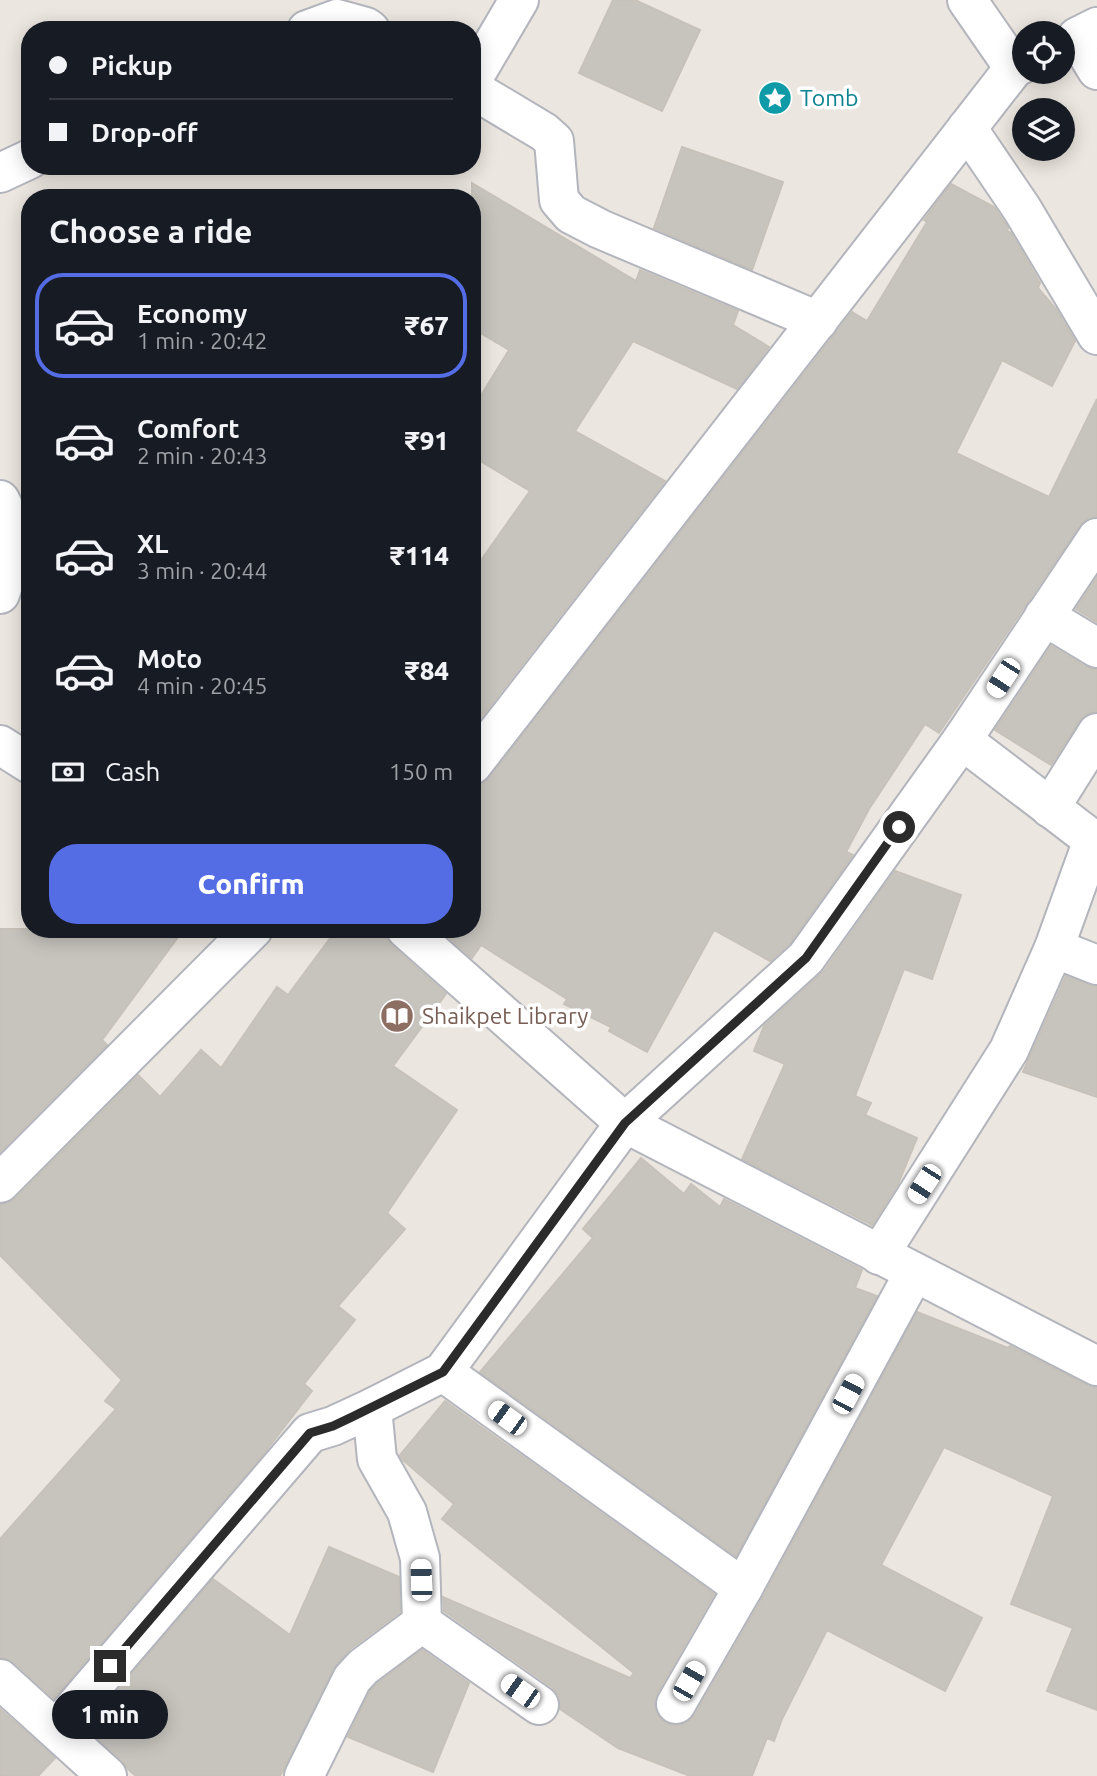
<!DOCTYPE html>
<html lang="en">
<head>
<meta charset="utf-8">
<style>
	body { margin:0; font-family:Ubuntu,sans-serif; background:#242831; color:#f1f3f6; height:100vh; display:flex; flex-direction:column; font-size:26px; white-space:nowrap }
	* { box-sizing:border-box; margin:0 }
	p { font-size:23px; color:#9ea1a6 }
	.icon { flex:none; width:38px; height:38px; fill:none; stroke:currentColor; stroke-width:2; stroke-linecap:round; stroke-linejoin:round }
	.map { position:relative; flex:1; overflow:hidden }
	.details { position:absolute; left:21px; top:189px; width:460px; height:749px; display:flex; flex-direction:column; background:#171b24; border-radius:28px; box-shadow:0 4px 18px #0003 }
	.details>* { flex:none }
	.guide { position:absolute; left:21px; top:21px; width:460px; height:154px; border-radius:28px; box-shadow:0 4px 18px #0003; display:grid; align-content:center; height:154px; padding:0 28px; background:#171b24 }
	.tools { position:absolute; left:1012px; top:21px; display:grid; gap:14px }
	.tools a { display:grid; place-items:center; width:63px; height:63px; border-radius:50%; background:#171b24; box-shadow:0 4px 18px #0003; font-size:35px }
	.end { position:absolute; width:32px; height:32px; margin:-16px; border:9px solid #2b2b2b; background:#fff; box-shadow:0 0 0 4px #fff }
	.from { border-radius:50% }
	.bubble { position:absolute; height:49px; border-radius:24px; background:#171b24; box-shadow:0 4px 18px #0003; font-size:23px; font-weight:800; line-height:49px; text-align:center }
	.car { position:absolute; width:21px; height:42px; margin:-21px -10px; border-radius:9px; box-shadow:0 0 5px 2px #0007; background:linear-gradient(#fff 24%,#345 0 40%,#fff 0 76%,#345 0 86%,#fff 0) }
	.guide b { display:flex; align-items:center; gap:24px; height:66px; font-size:26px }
	.guide b+b { border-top:2px solid #363941 }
	.guide i { width:18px; height:18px; background:#f1f3f6 }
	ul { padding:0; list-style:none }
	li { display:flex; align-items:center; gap:21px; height:105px; margin:0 14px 10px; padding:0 14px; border:4px solid transparent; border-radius:28px }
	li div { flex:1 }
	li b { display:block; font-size:26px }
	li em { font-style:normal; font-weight:800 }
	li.current { border-color:#546ce4 }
	li>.icon { width:63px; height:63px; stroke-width:1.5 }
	h2 { padding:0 28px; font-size:32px; line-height:84px }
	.pay { display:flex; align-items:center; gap:18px; height:77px; padding:0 28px; font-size:26px }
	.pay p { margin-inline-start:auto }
	.action { display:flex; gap:14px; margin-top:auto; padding:14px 28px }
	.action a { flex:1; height:80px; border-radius:28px; background:#546ce4; color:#fff; font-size:28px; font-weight:800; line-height:80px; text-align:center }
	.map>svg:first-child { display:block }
	.building { fill:#c7c4be; stroke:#c7c2b9; stroke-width:2 }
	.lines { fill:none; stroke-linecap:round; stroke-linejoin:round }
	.street-casing { stroke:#b3b5bd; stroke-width:42 }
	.secondary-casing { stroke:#b3b5bd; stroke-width:42 }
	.street { stroke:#fff; stroke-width:38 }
	.secondary { stroke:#fff; stroke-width:38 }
	.route { stroke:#2b2b2b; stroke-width:9 }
	.labels { text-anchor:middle; stroke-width:7; stroke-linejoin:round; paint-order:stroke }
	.culture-label { font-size:23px; fill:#0d838f; stroke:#fff; text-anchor:start }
	.education-label { font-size:23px; fill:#785e54; stroke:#fff; text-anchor:start }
</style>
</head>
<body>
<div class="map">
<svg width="1097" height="1776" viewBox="0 0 1097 1776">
	<rect width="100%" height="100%" fill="#ebe6df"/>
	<g class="building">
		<path d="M 613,0 L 635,0 L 700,30 L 662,111 L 579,73 Z"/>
		<path d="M 682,147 L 783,182 L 752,270 L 654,228 Z"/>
		<path d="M 472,183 L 636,281 L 640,270 L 738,311 L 733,325 L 769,347 L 737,389 L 633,341 L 575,431 L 665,481 L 472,729 L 472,573 L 530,491 L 472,456 L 472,410 L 509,350 L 472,328 Z"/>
		<path d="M 951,184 L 994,207 L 1008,228 L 1007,231 L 1011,233 L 1040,283 L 1038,288 L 1056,309 L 1075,341 L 1052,386 L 1002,360 L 956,453 L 1049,497 L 1097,399 L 1097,516 L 1087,519 L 1079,526 L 939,733 L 925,724 L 869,809 L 846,852 L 853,855 L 790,943 L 770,961 L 714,930 L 647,1052 L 609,1031 L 611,1027 L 564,1004 L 567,999 L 481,945 L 472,958 L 439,929 L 472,929 L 472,786 L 481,785 L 489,778 L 852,312 L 867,321 L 927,222 L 924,220 Z"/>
		<path d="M 1097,577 L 1097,622 L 1076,609 Z"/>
		<path d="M 1051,646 L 1086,667 L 1097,670 L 1097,711 L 1086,714 L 1079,721 L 1051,765 L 995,730 Z"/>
		<path d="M 895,871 L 961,895 L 932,979 L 904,969 L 855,1096 L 871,1103 L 865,1115 L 917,1138 L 898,1184 L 872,1225 L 742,1159 L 785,1064 L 754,1051 L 764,1026 L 824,971 Z"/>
		<path d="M 0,929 L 184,929 L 102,1040 L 107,1045 L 0,1152 Z"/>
		<path d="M 337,929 L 385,929 L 386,937 L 391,945 L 446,994 L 393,1066 L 457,1110 L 387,1213 L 405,1229 L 338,1306 L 355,1320 L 304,1384 L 312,1391 L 261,1457 L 54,1698 L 15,1663 L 5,1658 L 0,1658 L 0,1539 L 116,1409 L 105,1401 L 122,1380 L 0,1255 L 0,1204 L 6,1204 L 16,1198 L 138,1075 L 160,1097 L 201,1050 L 221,1068 L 277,987 L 288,995 Z"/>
		<path d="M 1066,976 L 1089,985 L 1097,986 L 1097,1097 L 1023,1072 Z"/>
		<path d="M 641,1158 L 684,1194 L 691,1184 L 720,1207 L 724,1199 L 862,1270 L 855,1288 L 877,1296 L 736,1556 L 480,1372 L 593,1238 L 583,1229 Z"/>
		<path d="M 917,1312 L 1008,1348 L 1010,1346 L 1087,1385 L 1097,1388 L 1097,1710 L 1047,1691 L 1073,1628 L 1011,1604 L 1053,1496 L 944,1447 L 881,1565 L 982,1618 L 945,1691 L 827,1630 L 782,1719 L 774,1741 L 767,1738 L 752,1776 L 690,1776 L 618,1748 L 560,1709 L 559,1696 L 552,1687 L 444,1611 L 443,1597 L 630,1678 L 634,1673 L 442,1519 L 454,1504 L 403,1460 L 400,1455 L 445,1401 L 714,1594 L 657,1693 L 654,1703 L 657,1714 L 665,1723 L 675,1726 L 687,1723 L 695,1715 L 762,1599 Z"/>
		<path d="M 329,1547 L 399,1577 L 400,1612 L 350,1649 L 336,1665 L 280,1776 L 136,1776 L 128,1769 L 122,1760 L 86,1728 L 213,1579 L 290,1635 Z"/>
		<path d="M 422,1650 L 469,1683 L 433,1772 L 348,1737 L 370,1691 L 378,1683 Z"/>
		<path d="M 0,1709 L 55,1758 L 38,1776 L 0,1776 Z"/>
	</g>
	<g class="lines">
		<g class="street-casing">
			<g id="street">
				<path d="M 967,0 L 1014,68"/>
				<path d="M 307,30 L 337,19 L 366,27 L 370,30"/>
				<path d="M 472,80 L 519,0"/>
				<path d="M 472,89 L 544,132 L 554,141 L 559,200 L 571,214 L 600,229 L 818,321"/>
				<path d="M 967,128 L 1022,209 L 1097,335"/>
				<path d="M 0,173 L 30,159"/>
				<path d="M 0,500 L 3,506 L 9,568 L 0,594"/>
				<path d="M 1044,616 L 1097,648"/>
				<path d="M 0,745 L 30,764"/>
				<path d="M 472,765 L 1014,68 L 1024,63"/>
				<path d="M 1050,808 L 1097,733"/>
				<path d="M 406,929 L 625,1123 L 1097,1366"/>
				<path d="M 1054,948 L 1097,965"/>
				<path d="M 0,1183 L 253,929"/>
				<path d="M 879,1255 L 1009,1050 L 1054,948 L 1093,840 L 962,740"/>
				<path d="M 443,1372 L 743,1588"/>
				<path d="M 372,1408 L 377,1459 L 407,1512 L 420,1558 L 422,1623"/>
				<path d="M 422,1623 L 539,1705"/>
				<path d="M 0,1679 L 107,1776"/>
				<path d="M 676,1704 L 743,1588 L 914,1273"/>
				<path d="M 56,1729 L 310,1433 L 333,1426 L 372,1408 L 443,1372 L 625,1123 L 806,958 L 962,740 L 1097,538"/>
				<path d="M 304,1776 L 352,1679 L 363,1667 L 422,1623"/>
			</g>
		</g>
		<g class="secondary-casing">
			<path id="secondary" d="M 1097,27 L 1077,37 L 1097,70"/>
		</g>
		<use href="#street" class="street"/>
		<use href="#secondary" class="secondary"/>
	</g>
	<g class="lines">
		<path class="route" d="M 110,1666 L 310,1433 L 333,1426 L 352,1417 L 443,1372 L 625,1123 L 806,958 L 899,827"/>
	</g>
	<defs>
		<g id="sight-disc" transform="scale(1.75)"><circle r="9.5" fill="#0f9aa8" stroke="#fff"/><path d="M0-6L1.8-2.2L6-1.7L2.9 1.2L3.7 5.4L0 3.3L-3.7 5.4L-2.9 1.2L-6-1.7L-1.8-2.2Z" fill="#fff"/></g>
		<g id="library-disc" transform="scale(1.75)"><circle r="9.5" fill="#8d6e63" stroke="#fff"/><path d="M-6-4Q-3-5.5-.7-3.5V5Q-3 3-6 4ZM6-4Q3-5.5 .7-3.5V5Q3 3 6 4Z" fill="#fff"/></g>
	</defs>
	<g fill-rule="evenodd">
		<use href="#sight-disc" x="775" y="98"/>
		<use href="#library-disc" x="397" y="1016"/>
	</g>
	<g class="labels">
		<g class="culture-label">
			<text x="800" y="106">Tomb</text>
		</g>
		<g class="education-label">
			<text x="422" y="1024">Shaikpet Library</text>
		</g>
	</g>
</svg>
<div class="tools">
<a><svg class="icon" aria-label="locate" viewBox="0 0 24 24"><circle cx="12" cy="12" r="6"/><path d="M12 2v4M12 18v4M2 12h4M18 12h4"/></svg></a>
<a><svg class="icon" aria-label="layers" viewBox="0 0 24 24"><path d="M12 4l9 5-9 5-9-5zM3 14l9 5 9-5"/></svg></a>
</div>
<i class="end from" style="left:899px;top:827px"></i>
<i class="end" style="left:110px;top:1666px"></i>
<div class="bubble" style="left:52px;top:1690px;width:116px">1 min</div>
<i class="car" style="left:1003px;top:678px;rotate:213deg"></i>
<i class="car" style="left:924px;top:1184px;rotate:213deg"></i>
<i class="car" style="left:848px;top:1394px;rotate:28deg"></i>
<i class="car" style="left:507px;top:1418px;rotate:306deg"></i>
<i class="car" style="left:421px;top:1580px;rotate:358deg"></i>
<i class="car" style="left:689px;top:1681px;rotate:30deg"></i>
<i class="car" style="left:520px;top:1691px;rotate:305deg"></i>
<div class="guide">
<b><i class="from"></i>Pickup</b>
<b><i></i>Drop-off</b>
</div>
<section class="details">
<h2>Choose a ride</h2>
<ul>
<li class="current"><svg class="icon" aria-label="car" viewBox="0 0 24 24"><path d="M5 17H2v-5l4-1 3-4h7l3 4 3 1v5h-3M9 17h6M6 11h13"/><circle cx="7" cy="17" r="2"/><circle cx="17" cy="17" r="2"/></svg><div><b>Economy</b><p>1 min · 20:42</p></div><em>₹67</em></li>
<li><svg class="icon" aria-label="car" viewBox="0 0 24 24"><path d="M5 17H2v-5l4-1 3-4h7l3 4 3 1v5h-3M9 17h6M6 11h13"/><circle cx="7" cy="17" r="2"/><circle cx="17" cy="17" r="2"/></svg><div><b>Comfort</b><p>2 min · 20:43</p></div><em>₹91</em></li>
<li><svg class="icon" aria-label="car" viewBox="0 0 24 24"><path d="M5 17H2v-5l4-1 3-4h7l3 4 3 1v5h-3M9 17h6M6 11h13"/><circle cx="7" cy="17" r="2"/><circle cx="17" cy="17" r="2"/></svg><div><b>XL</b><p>3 min · 20:44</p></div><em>₹114</em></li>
<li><svg class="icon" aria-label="car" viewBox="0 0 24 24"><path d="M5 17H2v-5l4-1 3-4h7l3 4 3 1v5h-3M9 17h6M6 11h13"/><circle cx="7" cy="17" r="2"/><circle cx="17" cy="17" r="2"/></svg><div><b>Moto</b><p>4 min · 20:45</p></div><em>₹84</em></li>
</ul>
<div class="pay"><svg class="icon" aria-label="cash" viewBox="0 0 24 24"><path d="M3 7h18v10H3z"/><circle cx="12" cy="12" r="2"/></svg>Cash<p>150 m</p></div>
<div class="action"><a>Confirm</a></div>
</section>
</div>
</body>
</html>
